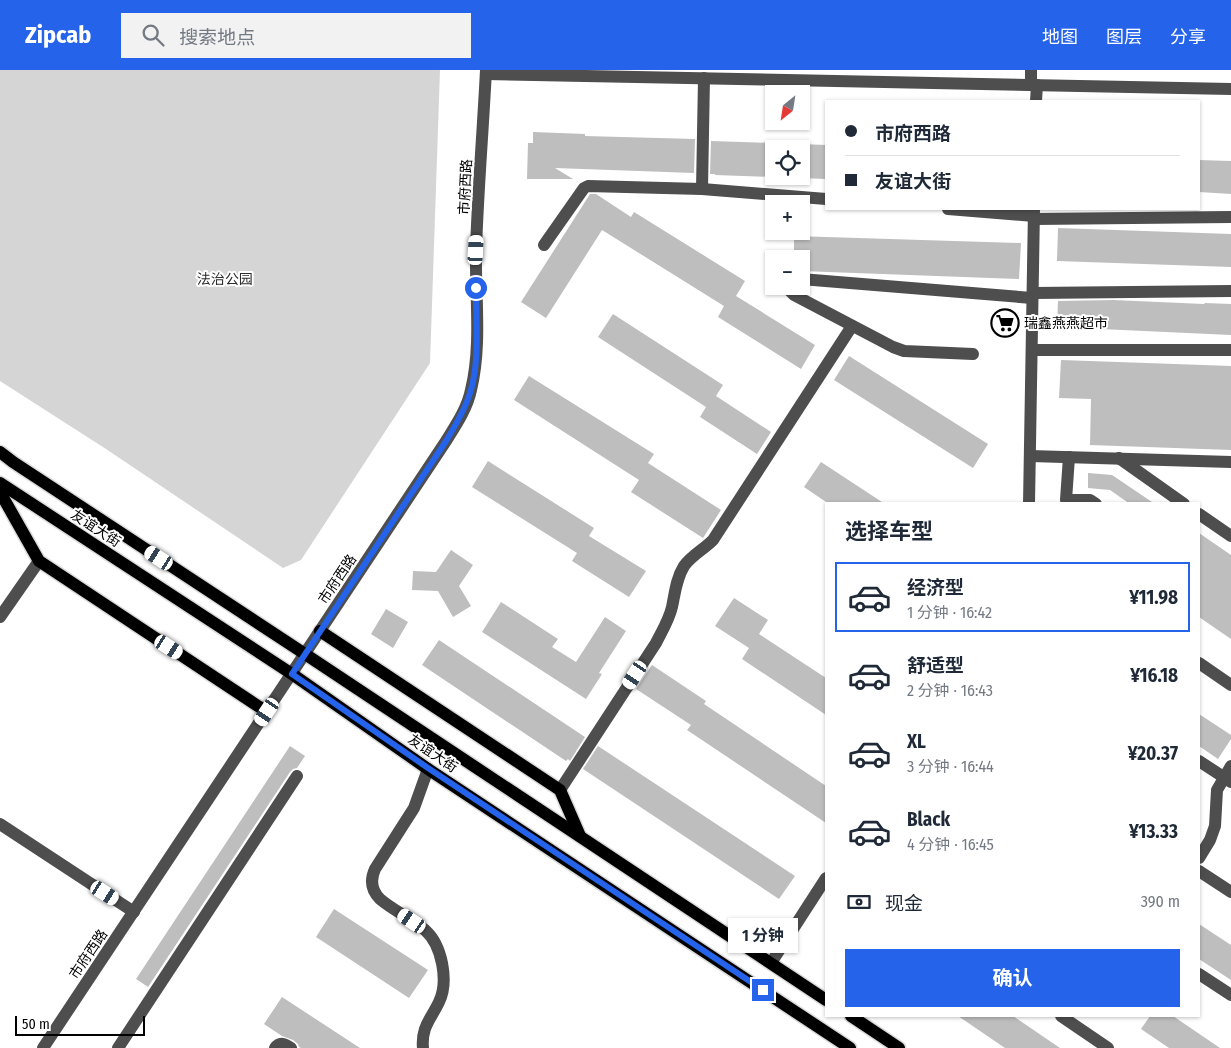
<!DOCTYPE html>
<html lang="zh">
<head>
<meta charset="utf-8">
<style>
	body { margin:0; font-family:"Fira Sans Condensed","Noto Sans SC",sans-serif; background:#f2f2f3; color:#1f2937; height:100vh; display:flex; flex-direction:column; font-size:19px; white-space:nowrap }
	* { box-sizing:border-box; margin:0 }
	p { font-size:16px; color:#747a83 }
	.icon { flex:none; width:28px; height:28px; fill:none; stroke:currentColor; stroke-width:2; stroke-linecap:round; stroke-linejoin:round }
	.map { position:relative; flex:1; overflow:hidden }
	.drawer { position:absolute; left:825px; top:432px; width:375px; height:515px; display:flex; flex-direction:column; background:#fff; border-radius:0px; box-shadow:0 1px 4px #0004 }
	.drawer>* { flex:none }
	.banner { position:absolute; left:825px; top:30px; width:375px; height:110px; border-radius:0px; box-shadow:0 1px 4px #0004; display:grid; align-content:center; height:110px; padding:0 20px; background:#fff }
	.needle { width:32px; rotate:210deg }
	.buttons { position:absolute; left:765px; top:15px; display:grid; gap:10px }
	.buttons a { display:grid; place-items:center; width:45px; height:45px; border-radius:0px; background:#fff; box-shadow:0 1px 4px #0004; font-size:25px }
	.scale { position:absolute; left:15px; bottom:12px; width:130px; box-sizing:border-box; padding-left:5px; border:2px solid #000; border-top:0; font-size:14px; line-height:18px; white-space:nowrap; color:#000; -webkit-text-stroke:4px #fff; paint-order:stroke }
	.end { position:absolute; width:22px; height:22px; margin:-11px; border:6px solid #2563eb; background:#fff; box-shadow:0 0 0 2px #fff }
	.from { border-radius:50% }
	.bubble { position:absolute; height:35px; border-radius:0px; background:#fff; box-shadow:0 1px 4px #0004; font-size:16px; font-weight:700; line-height:35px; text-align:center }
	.car { position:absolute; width:15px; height:30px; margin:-15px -8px; border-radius:6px; box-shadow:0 0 4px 1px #0007; background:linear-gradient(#fff 24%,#345 0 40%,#fff 0 76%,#345 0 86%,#fff 0) }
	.banner b { display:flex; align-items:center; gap:18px; height:48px; font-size:19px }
	.banner b+b { border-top:1px solid #e0e1e3 }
	.banner i { width:12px; height:12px; background:#1f2937 }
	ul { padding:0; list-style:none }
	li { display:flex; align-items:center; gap:15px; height:70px; margin:0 10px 8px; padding:0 10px; border:2px solid transparent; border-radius:0px }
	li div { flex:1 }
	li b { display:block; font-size:19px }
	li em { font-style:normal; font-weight:700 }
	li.selected { border-color:#2563eb }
	li>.icon { width:45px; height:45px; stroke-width:1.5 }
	h2 { padding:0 20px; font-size:22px; line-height:60px }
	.pay { display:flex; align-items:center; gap:12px; height:55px; padding:0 20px; font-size:19px }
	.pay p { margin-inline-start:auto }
	.button { display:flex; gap:10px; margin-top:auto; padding:10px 20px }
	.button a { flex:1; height:58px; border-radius:0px; background:#2563eb; color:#fff; font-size:20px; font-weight:700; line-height:58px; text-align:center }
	header { display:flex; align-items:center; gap:30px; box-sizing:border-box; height:70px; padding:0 25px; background:#2563eb; color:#fff }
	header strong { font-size:24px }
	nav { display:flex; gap:28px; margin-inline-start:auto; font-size:18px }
	.search { width:350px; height:45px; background:#f2f2f3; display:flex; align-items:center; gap:12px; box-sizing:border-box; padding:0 18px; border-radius:0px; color:#747a83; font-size:19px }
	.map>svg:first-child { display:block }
	.green { fill:#d5d5d5 }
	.building { fill:#bebebe }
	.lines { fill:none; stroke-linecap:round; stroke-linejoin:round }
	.major-casing { stroke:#dbdbdb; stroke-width:15 }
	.minor { stroke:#4e4e4e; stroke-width:12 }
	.major { stroke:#000; stroke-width:12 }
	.route { stroke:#2563eb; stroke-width:6 }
	.labels { text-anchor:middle; stroke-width:4; stroke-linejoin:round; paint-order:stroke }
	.street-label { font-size:14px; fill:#000; stroke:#fff }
	.park-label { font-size:14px; fill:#2c2c2c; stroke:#fff }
	.poi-label { font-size:14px; fill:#000; stroke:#fff; text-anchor:start }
</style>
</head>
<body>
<header>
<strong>Zipcab</strong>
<div class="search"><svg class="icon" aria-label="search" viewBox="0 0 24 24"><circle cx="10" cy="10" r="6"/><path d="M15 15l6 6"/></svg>搜索地点</div>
<nav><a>地图</a><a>图层</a><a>分享</a></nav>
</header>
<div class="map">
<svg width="1231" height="978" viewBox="0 0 1231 978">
	<rect width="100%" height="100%" fill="#fff"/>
	<path class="green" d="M 0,0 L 440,0 L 430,293 L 301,490 L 283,498 L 106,379 L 0,311 Z"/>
	<g class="building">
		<path d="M 533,62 L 585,64 L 585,66 L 695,69 L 694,103 L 555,98 L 573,109 L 527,109 L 528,73 L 533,73 Z"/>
		<path d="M 711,71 L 774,73 L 774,107 L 715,105 L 715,104 L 710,104 Z"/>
		<path d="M 801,74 L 826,75 L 826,109 L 801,108 Z"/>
		<path d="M 1199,90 L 1231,91 L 1231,124 L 1199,122 Z"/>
		<path d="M 590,124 L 596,124 L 631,147 L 634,142 L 745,211 L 736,226 L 815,275 L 801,299 L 718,247 L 724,236 L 602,160 L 546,248 L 521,232 Z"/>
		<path d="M 1058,158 L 1231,164 L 1231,197 L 1057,191 Z"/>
		<path d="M 794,166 L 1021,173 L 1019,209 L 801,201 L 801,189 L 794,189 Z"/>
		<path d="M 1113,230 L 1204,234 L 1205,233 L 1231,234 L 1231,265 L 1057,257 L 1058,231 Z"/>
		<path d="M 613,244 L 723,315 L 716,326 L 771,362 L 757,384 L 700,347 L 706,337 L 598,267 Z"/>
		<path d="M 849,286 L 988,374 L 973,398 L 834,310 Z"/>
		<path d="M 1061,290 L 1231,296 L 1231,380 L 1090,375 L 1091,329 L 1059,328 Z"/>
		<path d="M 529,306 L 654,384 L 648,393 L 721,440 L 703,468 L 631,422 L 639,410 L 514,330 Z"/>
		<path d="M 488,391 L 594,458 L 589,466 L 646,501 L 629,527 L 572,491 L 577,483 L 472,417 Z"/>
		<path d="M 821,392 L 885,434 L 829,434 L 804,417 Z"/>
		<path d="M 1088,403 L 1112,405 L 1155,434 L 1130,434 L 1110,420 L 1088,418 Z"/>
		<path d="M 1199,463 L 1231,485 L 1231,569 L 1199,547 Z"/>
		<path d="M 451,480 L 473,495 L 459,516 L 471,536 L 453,547 L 438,521 L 412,520 L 413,501 L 436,502 Z"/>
		<path d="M 734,528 L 768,550 L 759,564 L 826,608 L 826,645 L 742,589 L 749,578 L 715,556 Z"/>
		<path d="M 501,532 L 558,569 L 552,577 L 576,592 L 605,547 L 626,561 L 599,603 L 602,604 L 586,629 L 482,562 Z"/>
		<path d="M 386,539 L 408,552 L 393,578 L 371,564 Z"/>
		<path d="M 439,570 L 585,667 L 570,691 L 568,689 L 566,691 L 422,595 Z"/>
		<path d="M 652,595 L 706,631 L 704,634 L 826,716 L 826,753 L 687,660 L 691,655 L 636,619 Z"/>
		<path d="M 1199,644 L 1231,665 L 1231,669 L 1218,689 L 1199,676 Z"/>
		<path d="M 290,676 L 305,686 L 297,698 L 293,699 L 290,702 L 148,917 L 136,909 Z"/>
		<path d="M 598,676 L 795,806 L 779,829 L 583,699 Z"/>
		<path d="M 334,839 L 428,900 L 409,928 L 316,867 Z"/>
		<path d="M 1199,854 L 1231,875 L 1231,910 L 1199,889 Z"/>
		<path d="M 282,927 L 360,978 L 301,978 L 299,977 L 298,974 L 293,970 L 282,966 L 264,954 Z"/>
		<path d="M 958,946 L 1013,946 L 1060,978 L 1005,978 Z"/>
		<path d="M 1150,946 L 1173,946 L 1220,978 L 1169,978 L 1141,959 Z"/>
	</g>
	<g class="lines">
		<g class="major-casing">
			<g id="major">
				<path d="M 0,382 L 13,392 L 305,584 L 826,930"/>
				<path d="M 0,413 L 292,604 L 428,699 L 850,978"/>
				<path d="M 0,422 L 39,491 L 267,642"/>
				<path d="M 320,561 L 560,720 L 580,766"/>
				<path d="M 851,946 L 899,978"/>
			</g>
		</g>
		<g class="minor">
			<path d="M 486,4 L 1231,19"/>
			<path d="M 1031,15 L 1031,0"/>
			<path d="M 1036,31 L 1037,15"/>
			<path d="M 702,119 L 704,8"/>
			<path d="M 948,139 L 1034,146"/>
			<path d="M 1034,149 L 1231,147"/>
			<path d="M 544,175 L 584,118 L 588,116 L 702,119 L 826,129"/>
			<path d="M 801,209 L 1032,228"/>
			<path d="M 787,216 L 788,219 L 794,225 L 893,277 L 904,281 L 973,284"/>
			<path d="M 1033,223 L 1231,221"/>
			<path d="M 1032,280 L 1231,280"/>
			<path d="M 1030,386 L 1231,392"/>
			<path d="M 1069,387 L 1066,430 L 1090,430 L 1096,434"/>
			<path d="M 1119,388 L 1184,434"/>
			<path d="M 1029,434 L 1034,139"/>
			<path d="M 1199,444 L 1231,466"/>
			<path d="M 0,547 L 39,491"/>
			<path d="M 1199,593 L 1231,615"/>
			<path d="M 1199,691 L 1231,712"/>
			<path d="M 560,720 L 656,573 C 662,561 669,550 672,537 C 675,523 676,509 684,496 C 692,485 703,480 713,470 L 852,256"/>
			<path d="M 0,754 L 134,842"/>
			<path d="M 1199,788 L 1210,770 L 1215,756 L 1217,720 L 1231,696"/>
			<path d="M 1199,801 L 1231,822"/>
			<path d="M 771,893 L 826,808"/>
			<path d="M 1199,904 L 1231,925"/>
			<path d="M 1061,946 L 1108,978"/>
			<path d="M 43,978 L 446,371 C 456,355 467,339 471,320 C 482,275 475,226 476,179 C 478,119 483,60 486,0"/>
			<path d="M 118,978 L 297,706"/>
			<path d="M 275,978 C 280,971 285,974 291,978"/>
			<path d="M 423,978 C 421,957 431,949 439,932 C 449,911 442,875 425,860 C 411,848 394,841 380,829 C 371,820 370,810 375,799 L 414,738 L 428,699"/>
		</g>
		<use href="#major" class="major"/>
	</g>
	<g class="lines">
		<path class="route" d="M 476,218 C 476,251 480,292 470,323 C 465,340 455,356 446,371 L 292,604 L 428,698 L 763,920"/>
	</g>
	<defs>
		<g id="supermarket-ring" transform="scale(1.4375)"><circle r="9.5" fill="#fff" stroke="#000" stroke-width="1.5"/><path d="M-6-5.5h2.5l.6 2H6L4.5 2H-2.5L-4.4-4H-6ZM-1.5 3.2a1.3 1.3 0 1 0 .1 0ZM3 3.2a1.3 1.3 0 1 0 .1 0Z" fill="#000"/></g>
	</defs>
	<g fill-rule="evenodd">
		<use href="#supermarket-ring" x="1005" y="253"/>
	</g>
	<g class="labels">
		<g class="street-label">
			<text transform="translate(465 117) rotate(-87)" y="5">市府西路</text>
			<text transform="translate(96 458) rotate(33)" y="5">友谊大街</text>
			<text transform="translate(337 509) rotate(-56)" y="5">市府西路</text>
			<text transform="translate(433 683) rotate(34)" y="5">友谊大街</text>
			<text transform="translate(88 884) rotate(-56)" y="5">市府西路</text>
		</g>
		<g class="park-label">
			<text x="225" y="214">法治公园</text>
		</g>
		<g class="poi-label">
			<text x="1024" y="258">瑞鑫燕燕超市</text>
		</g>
	</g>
</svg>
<div class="buttons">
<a><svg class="needle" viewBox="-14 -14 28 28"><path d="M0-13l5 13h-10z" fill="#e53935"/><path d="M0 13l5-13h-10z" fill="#747a83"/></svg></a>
<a><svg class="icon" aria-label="locate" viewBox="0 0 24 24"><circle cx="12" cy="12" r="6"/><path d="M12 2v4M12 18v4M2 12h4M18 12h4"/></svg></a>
<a>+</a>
<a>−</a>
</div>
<div class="scale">50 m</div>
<i class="end from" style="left:476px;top:218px"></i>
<i class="end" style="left:763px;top:920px"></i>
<div class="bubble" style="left:728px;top:848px;width:70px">1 分钟</div>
<i class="car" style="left:476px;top:180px;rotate:3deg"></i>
<i class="car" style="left:159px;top:488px;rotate:303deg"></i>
<i class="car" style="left:169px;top:577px;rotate:123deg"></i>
<i class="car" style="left:635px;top:605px;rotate:213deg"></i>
<i class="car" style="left:267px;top:642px;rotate:214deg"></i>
<i class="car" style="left:105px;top:823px;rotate:123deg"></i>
<i class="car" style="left:412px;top:851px;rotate:304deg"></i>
<div class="banner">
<b><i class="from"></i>市府西路</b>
<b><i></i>友谊大街</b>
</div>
<section class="drawer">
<h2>选择车型</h2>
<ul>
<li class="selected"><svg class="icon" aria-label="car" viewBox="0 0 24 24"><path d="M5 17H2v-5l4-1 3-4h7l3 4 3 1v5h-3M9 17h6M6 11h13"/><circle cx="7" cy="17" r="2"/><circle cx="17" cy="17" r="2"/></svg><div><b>经济型</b><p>1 分钟 · 16:42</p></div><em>¥11.98</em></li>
<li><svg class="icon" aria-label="car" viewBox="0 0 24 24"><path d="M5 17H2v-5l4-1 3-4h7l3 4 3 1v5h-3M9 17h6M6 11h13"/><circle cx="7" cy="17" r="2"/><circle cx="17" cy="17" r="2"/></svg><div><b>舒适型</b><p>2 分钟 · 16:43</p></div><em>¥16.18</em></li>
<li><svg class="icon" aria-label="car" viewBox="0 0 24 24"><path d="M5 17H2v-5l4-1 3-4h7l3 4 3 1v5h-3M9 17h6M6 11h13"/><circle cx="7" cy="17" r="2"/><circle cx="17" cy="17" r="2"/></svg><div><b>XL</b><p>3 分钟 · 16:44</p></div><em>¥20.37</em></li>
<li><svg class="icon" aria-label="car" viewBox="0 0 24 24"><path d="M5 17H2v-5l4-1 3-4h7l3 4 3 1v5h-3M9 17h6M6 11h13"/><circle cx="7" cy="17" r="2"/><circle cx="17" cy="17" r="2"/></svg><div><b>Black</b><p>4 分钟 · 16:45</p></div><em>¥13.33</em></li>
</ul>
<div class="pay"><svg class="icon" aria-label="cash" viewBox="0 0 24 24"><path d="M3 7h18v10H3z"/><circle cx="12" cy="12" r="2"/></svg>现金<p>390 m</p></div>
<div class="button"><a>确认</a></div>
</section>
</div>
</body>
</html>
